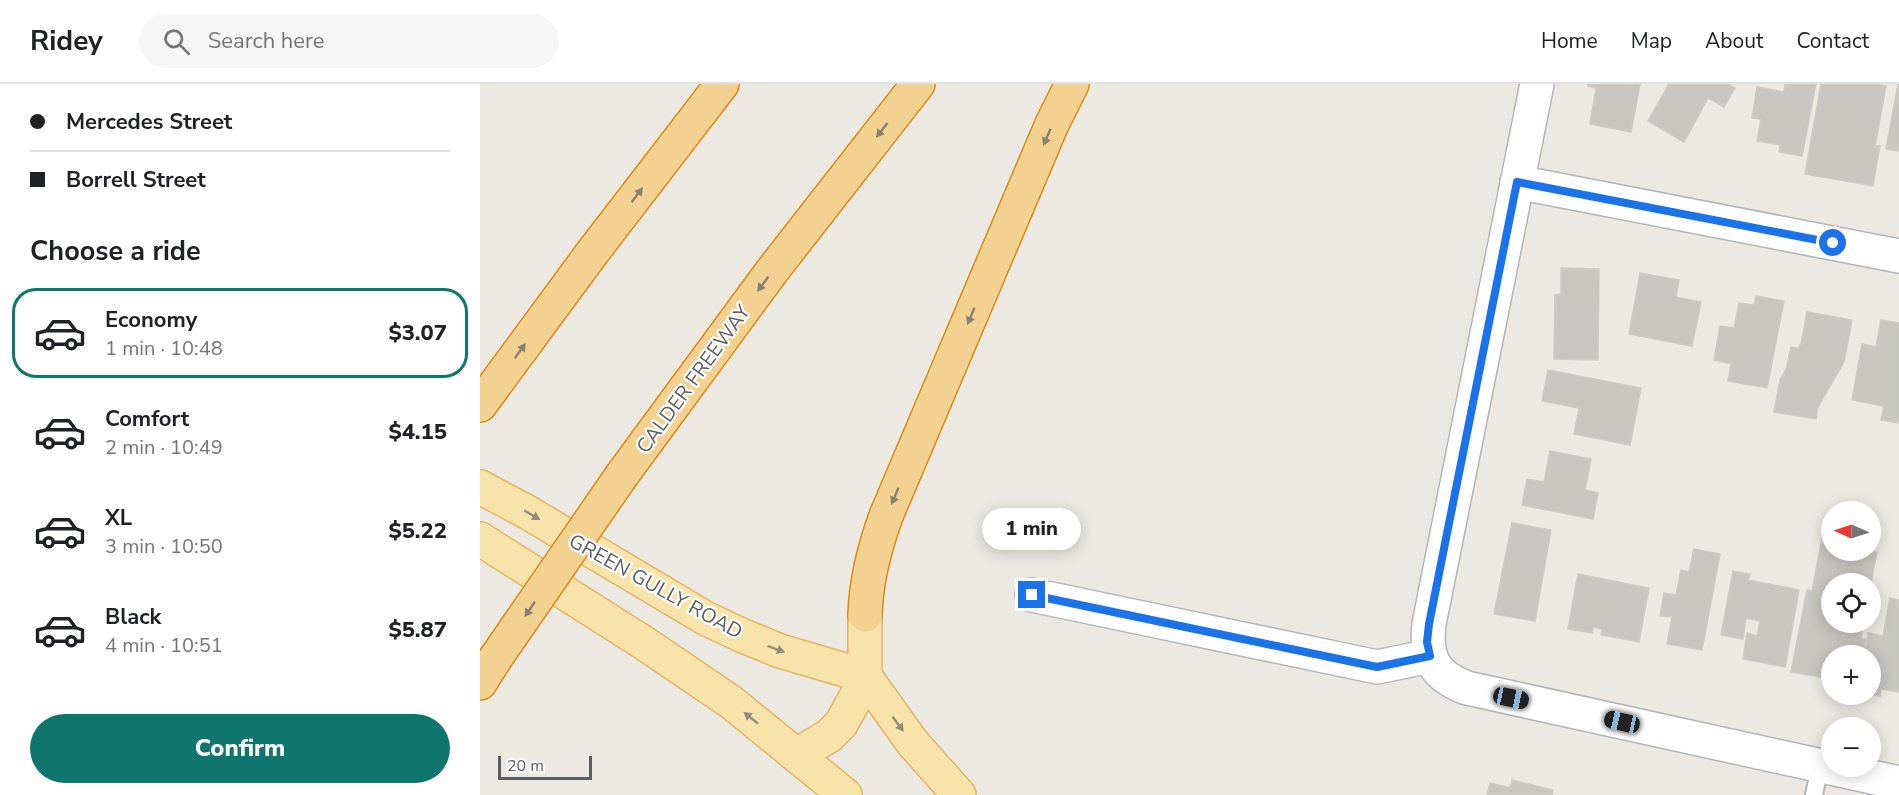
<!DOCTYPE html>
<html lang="en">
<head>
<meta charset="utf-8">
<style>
	body { margin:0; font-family:"Nunito Sans",sans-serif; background:#f6f6f6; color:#202124; height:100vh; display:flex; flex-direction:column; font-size:22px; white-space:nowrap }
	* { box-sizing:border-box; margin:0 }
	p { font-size:20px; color:#757577 }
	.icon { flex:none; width:33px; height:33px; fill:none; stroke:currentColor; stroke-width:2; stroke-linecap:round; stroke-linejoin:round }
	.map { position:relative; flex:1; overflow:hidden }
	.panel { display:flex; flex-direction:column; background:#fff; width:480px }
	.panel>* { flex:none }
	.guide { display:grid; align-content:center; height:132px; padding:0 30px; background:#fff }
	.needle { width:39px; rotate:273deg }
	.controls { position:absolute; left:1341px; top:417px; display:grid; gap:12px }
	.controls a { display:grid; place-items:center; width:60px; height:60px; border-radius:50%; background:#fff; box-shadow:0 3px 15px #0003; font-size:30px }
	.scale { position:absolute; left:18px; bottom:15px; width:94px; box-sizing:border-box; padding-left:6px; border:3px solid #5a5e61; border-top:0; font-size:16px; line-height:21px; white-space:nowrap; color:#5a5e61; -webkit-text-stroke:4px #fff; paint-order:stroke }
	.end { position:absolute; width:27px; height:27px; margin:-14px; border:8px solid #1a73e8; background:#fff; box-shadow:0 0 0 3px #fff }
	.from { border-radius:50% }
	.bubble { position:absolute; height:42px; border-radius:21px; background:#fff; box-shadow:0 3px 15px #0003; font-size:20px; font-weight:800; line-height:42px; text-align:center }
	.car { position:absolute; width:18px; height:36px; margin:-18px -9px; border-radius:8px; box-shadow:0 0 4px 2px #0007; background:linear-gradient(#222 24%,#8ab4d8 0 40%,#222 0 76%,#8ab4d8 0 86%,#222 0) }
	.guide b { display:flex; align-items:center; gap:21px; height:57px; font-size:22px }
	.guide b+b { border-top:2px solid #e0e0e0 }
	.guide i { width:15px; height:15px; background:#202124 }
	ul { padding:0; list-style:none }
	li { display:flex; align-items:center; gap:18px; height:90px; margin:0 12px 9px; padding:0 18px; border:3px solid transparent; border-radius:24px }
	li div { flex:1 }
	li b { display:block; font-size:22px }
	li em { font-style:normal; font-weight:800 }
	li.selected { border-color:#0f766e }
	li>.icon { width:54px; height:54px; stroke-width:1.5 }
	h2 { padding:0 30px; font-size:27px; line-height:72px }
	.cta { display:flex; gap:12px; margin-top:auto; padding:12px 30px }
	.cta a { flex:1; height:69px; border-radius:36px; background:#0f766e; color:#fff; font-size:24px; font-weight:800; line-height:69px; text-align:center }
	header { display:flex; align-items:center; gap:36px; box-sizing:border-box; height:84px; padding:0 30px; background:#fff; border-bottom:2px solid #e0e0e0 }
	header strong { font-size:28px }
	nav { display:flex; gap:33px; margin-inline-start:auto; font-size:21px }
	.search { width:420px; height:54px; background:#f6f6f6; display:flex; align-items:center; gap:15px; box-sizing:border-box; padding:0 21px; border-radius:33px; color:#757577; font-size:22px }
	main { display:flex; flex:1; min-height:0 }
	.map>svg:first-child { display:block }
	.building { fill:#c9c5c0; stroke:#d0cac1; stroke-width:1.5 }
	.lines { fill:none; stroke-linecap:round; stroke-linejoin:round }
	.lane-casing { stroke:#b2b5b8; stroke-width:20 }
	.street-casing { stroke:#b2b5b8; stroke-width:36 }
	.primary-casing { stroke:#e5b462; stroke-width:36 }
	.highway-casing { stroke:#da8b13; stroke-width:36 }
	.lane { stroke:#fff; stroke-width:16 }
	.street { stroke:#fff; stroke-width:33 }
	.primary { stroke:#f8e4ab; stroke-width:33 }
	.highway { stroke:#f3d291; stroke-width:33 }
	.highway-bridge-casing { stroke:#da8b13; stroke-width:36; stroke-linecap:butt }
	.highway-bridge { stroke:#f3d291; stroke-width:33 }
	.oneway { fill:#88816f }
	.oneway2 { fill:#918d7b }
	.route { stroke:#1a73e8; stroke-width:8 }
	.labels { text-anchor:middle; stroke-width:4.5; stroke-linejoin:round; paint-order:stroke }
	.street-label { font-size:20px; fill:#5a5e61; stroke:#fff }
</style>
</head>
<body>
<header>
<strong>Ridey</strong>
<div class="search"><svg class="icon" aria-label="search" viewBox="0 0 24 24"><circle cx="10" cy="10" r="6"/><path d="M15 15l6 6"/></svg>Search here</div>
<nav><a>Home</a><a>Map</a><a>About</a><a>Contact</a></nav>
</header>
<main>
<section class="panel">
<div class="guide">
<b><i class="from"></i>Mercedes Street</b>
<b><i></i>Borrell Street</b>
</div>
<h2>Choose a ride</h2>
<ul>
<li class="selected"><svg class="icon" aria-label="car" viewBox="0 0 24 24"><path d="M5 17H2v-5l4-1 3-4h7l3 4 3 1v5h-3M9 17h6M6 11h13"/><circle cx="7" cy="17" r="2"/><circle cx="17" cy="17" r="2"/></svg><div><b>Economy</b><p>1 min · 10:48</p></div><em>$3.07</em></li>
<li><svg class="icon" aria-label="car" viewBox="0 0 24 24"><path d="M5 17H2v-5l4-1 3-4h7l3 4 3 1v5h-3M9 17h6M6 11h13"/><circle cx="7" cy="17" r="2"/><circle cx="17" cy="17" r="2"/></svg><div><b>Comfort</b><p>2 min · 10:49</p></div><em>$4.15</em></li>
<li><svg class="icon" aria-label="car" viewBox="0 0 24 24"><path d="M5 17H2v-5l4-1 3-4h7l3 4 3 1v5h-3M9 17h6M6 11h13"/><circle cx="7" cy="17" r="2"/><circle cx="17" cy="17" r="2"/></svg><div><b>XL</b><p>3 min · 10:50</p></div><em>$5.22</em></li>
<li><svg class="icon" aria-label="car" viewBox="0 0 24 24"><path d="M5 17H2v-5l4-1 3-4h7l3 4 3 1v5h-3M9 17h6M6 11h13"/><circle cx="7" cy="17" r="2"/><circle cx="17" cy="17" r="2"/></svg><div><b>Black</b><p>4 min · 10:51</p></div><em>$5.87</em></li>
</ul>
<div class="cta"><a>Confirm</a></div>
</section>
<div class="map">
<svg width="1419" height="711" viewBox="0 0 1419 711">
	<rect width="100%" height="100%" fill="#ece9e2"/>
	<g class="building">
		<path d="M 1108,0 L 1160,0 L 1151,48 L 1110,40 L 1116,4 L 1108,2 Z"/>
		<path d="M 1189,0 L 1248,0 L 1255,4 L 1244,23 L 1228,14 L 1204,58 L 1168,37 Z"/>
		<path d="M 1305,0 L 1336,0 L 1322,72 L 1299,68 L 1300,61 L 1277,57 L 1281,35 L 1272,34 L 1277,3 L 1304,8 Z"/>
		<path d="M 1341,0 L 1396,0 L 1406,2 L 1395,62 L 1400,62 L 1393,102 L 1325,90 Z"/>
		<path d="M 1418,0 L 1419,0 L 1419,67 L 1406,65 Z"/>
		<path d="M 1081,184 L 1119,185 L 1118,276 L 1074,275 L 1075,211 L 1081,210 Z"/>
		<path d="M 1160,189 L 1199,196 L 1196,213 L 1221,218 L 1212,262 L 1149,250 Z"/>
		<path d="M 1276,212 L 1304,217 L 1287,304 L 1248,297 L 1251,280 L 1234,276 L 1240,242 L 1254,244 L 1259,219 L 1274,221 Z"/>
		<path d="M 1327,228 L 1372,236 L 1364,278 L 1338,323 L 1336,335 L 1294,328 L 1300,296 L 1306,285 L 1311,263 L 1318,264 L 1321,260 Z"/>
		<path d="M 1401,236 L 1419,239 L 1419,339 L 1401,336 L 1404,322 L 1372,316 L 1382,260 L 1396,263 Z"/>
		<path d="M 1068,286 L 1161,304 L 1150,361 L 1094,350 L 1099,324 L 1062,317 Z"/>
		<path d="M 1070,367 L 1111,375 L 1105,406 L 1118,409 L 1113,435 L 1042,421 L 1047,395 L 1064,398 Z"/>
		<path d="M 1032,439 L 1071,446 L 1055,537 L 1014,530 Z"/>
		<path d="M 1343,449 L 1352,451 L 1352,466 L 1397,468 L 1390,504 L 1390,500 L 1352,500 L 1352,538 L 1384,538 L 1381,554 L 1386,555 L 1382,572 L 1352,572 L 1352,595 L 1311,588 L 1327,506 L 1332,507 Z"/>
		<path d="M 1214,465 L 1240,470 L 1222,566 L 1187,560 L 1192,533 L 1180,532 L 1184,509 L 1196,511 L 1201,486 L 1209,488 Z"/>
		<path d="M 1253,487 L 1270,490 L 1268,496 L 1319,506 L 1305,583 L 1263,575 L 1267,549 L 1277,552 L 1280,537 L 1266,534 L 1263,555 L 1241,551 Z"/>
		<path d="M 1098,490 L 1169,504 L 1159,558 L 1121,551 L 1122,545 L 1113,543 L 1112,549 L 1088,545 Z"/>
		<path d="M 1410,514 L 1419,516 L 1419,608 L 1401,605 L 1400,612 L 1390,610 L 1390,572 L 1384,572 L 1388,549 L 1403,552 Z"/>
		<path d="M 1032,696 L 1073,706 L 1072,711 L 1007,711 L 1010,699 L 1030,704 Z"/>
	</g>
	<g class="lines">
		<g class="lane-casing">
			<path id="lane" d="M 1334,711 L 1340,682"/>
		</g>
		<g class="street-casing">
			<g id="street">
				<path d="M 1057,0 L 949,540 C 945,574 954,592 987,604 L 1419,699"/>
				<path d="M 1037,98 L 1419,172"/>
				<path d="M 552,511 L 897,583 L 950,572"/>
			</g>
		</g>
		<g class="primary-casing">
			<g id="primary">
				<path d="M 0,403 L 47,428 L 225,534 L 261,551 L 300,567 L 385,592 L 432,658 L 479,711"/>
				<path d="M 0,455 L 164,559 L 251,618 L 365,711"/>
				<path d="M 316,671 L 349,652 L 361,640 L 377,611 L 385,592 L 385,531"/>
			</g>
		</g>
		<g class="highway-casing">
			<g id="highway">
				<path d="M 0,321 L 112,169 L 242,0"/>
				<path d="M 142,391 L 292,187 L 438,0"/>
				<path d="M 385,531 C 386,496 394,465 406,432 L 572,40 L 592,0"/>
				<path d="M 0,599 L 15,575"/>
			</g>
		</g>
		<use href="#lane" class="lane"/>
		<use href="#street" class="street"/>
		<use href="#primary" class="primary"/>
		<use href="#highway" class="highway"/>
		<g class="highway-bridge-casing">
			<path id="highway-bridge" d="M 15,575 L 142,391"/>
		</g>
		<use href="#highway-bridge" class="highway-bridge"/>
	</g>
	<defs><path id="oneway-solid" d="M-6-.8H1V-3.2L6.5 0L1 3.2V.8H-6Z" transform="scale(1.5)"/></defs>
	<g class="oneway">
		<use href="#oneway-solid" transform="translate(402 46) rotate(128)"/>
		<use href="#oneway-solid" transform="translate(567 53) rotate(113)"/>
		<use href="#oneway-solid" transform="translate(157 111) rotate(-53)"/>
		<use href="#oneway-solid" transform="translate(283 200) rotate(127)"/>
		<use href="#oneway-solid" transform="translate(491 232) rotate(113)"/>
		<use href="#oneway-solid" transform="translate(40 267) rotate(-54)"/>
		<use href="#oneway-solid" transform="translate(415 412) rotate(113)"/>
		<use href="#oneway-solid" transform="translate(50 525) rotate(124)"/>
	</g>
	<g class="oneway2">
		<use href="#oneway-solid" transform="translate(52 431) rotate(30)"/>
		<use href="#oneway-solid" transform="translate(296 565) rotate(20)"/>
		<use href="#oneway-solid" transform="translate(271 634) rotate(-141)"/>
		<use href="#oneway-solid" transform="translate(418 640) rotate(53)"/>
	</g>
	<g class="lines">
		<path class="route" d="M 552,511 L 897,583 L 950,572 L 947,558 L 949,540 L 1037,98 L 1353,159"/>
	</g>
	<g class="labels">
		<g class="street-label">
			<text transform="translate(213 295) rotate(-54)" y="7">CALDER FREEWAY</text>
			<text transform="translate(176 502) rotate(29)" y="7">GREEN GULLY ROAD</text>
		</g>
	</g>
</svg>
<div class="controls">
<a><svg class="needle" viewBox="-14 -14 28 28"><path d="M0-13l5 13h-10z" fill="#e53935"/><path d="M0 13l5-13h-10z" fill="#757577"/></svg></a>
<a><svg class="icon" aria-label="locate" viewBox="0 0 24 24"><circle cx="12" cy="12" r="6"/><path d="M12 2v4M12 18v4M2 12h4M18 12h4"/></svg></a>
<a>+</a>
<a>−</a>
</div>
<div class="scale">20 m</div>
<i class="end from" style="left:1353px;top:159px"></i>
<i class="end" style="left:552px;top:511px"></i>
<div class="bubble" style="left:502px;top:424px;width:99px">1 min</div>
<i class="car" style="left:1031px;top:614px;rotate:102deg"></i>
<i class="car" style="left:1142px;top:638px;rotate:283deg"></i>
</div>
</main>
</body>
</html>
